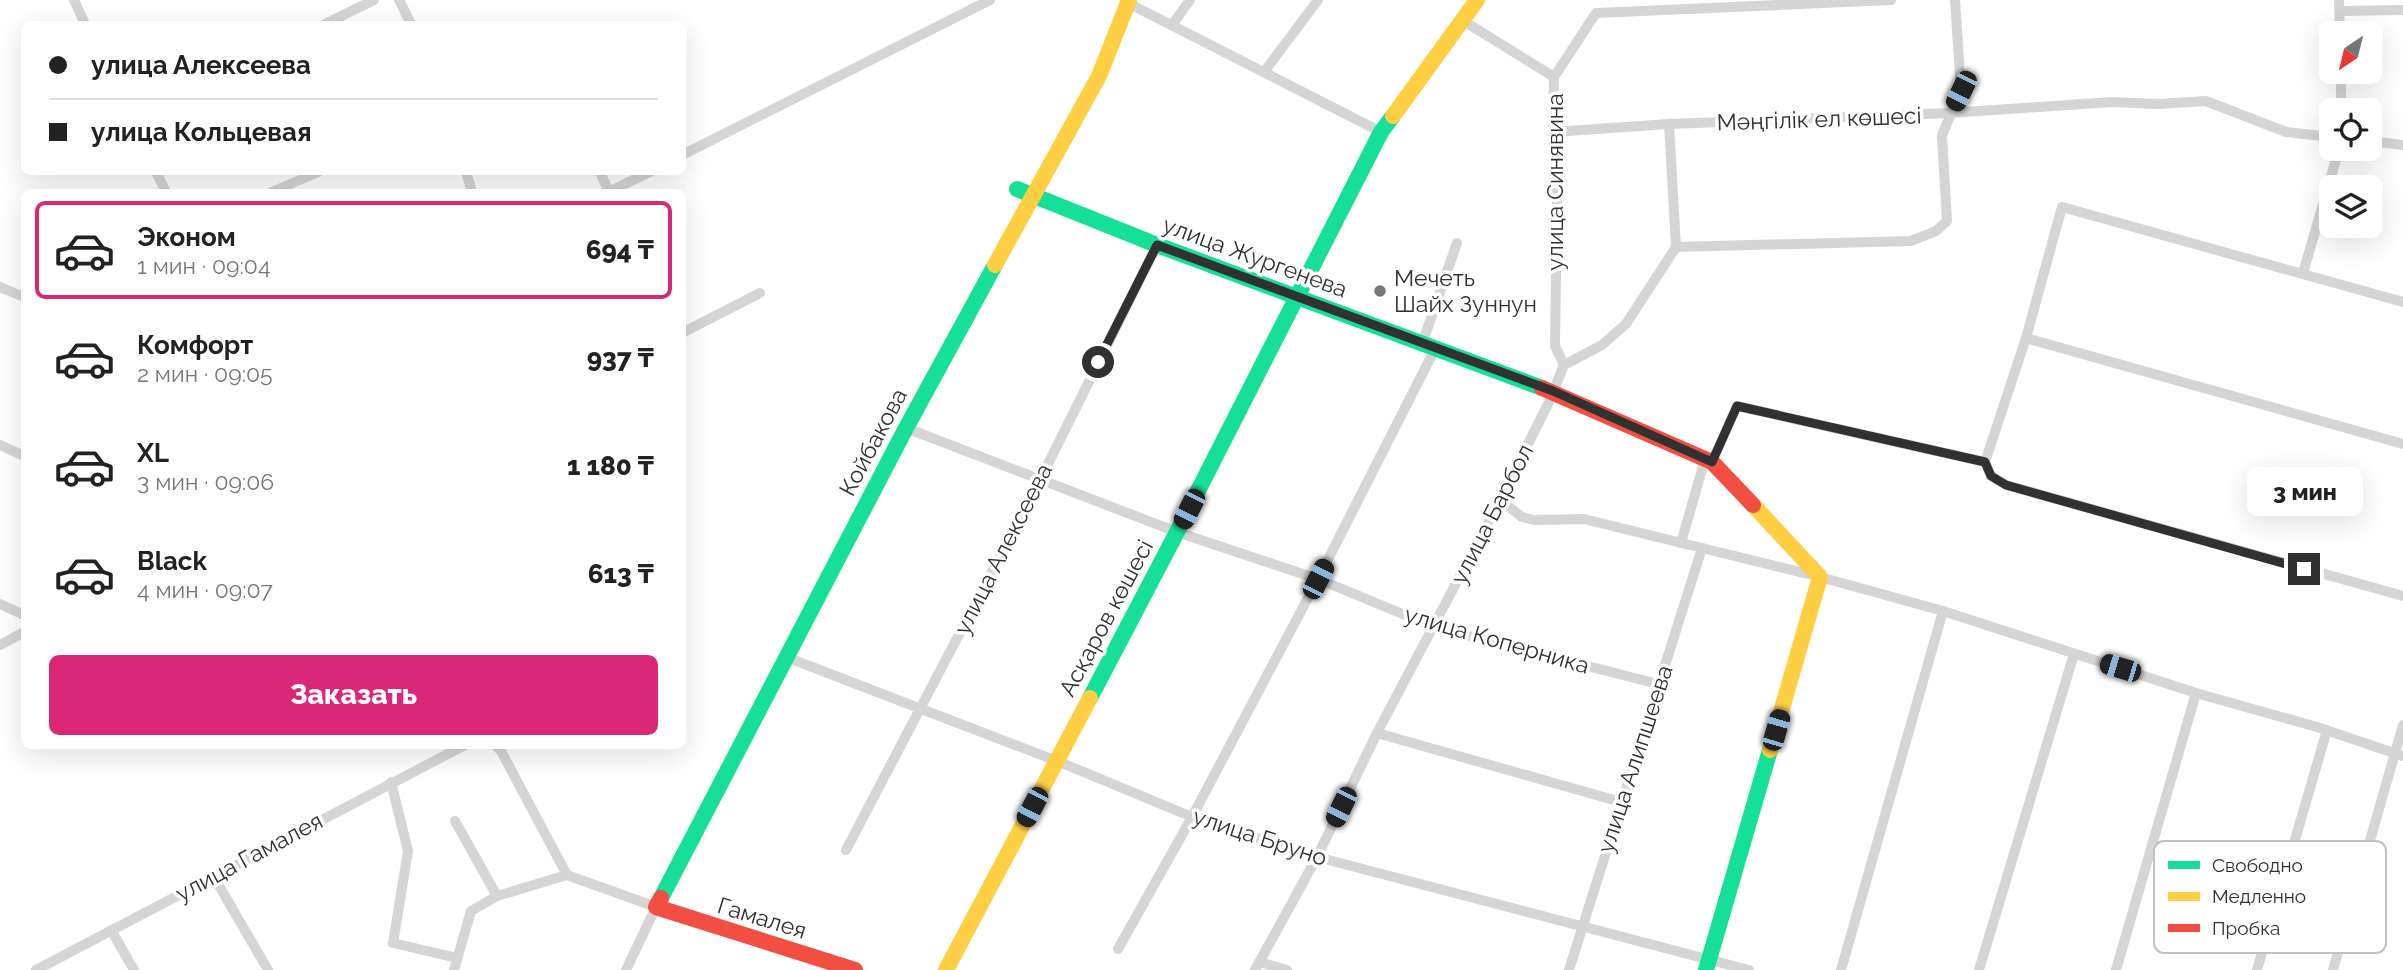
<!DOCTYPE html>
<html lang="ru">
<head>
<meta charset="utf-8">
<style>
	body { margin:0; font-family:Raleway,sans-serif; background:#f2f2f2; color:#222; height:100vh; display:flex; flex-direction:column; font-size:26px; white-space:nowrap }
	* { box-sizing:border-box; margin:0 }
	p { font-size:23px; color:#767676 }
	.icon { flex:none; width:38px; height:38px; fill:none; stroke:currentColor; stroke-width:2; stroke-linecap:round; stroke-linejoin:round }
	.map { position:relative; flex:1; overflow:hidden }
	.sheet { position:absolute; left:21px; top:189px; width:665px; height:560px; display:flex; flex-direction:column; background:#fff; border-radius:10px; box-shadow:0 7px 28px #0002 }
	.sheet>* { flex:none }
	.banner { position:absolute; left:21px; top:21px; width:665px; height:154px; border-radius:10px; box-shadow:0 7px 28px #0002; display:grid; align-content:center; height:154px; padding:0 28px; background:#fff }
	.needle { width:46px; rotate:215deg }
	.tools { position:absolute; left:2319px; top:21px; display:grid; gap:14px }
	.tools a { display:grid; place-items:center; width:63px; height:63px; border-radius:10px; background:#fff; box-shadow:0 7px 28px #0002; font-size:35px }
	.end { position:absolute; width:32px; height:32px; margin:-16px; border:9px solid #313131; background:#fff; box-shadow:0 0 0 4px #fff }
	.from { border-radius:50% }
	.bubble { position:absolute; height:49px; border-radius:10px; background:#fff; box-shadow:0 7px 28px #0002; font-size:23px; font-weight:800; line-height:49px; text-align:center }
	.car { position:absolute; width:21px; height:42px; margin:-21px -10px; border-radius:9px; box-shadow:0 0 5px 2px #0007; background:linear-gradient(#222 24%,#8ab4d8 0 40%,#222 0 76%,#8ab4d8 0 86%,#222 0) }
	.banner b { display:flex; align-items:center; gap:24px; height:66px; font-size:26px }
	.banner b+b { border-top:2px solid #e0e0e0 }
	.banner i { width:18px; height:18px; background:#222 }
	ul { padding:12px 0 0; list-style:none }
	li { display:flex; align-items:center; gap:21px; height:98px; margin:0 14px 10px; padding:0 14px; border:4px solid transparent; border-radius:10px }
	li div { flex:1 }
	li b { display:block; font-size:26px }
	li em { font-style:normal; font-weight:800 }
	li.on { border-color:#db2777 }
	li>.icon { width:63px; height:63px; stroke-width:1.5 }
	.button { display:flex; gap:14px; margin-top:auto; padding:14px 28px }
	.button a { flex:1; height:80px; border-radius:10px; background:#db2777; color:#fff; font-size:28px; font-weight:800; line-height:80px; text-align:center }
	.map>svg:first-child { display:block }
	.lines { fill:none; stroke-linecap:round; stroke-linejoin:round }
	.street { stroke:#d5d5d5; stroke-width:10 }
	.fast { stroke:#16e098; stroke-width:16 }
	.slow { stroke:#ffcf43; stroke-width:16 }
	.jam { stroke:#f24e42; stroke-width:16 }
	.route { stroke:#313131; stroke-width:9 }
	.poi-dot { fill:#797979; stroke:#fff; stroke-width:2.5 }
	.labels { text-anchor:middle; stroke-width:7; stroke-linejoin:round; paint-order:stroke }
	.street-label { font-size:23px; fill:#313131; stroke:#fff }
	.poi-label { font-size:23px; fill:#313131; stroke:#fff; text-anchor:start }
	.key { fill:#fff; stroke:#c1c1c1; stroke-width:2 }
	.key-label { font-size:19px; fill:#313131 }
</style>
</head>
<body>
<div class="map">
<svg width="2403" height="970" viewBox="0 0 2403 970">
	<rect width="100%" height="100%" fill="#fff"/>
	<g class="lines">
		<g class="street">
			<path d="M 74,0 L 85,24"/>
			<path d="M 399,0 L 411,24"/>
			<path d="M 2339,0 L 2340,33"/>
			<path d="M 1128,3 L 1381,132"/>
			<path d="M 2340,11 L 2403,10"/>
			<path d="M 325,24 L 374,0"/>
			<path d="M 1172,25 L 1190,0"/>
			<path d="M 1264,72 L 1318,0"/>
			<path d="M 2341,72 L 2341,110"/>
			<path d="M 1554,77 L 1596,13 L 1891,0"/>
			<path d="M 1553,132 L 1669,124 L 1950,113 L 2112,102 L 2158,104 L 2206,101 L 2286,132 L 2331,137"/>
			<path d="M 2370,141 L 2403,145"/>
			<path d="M 682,155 L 990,0"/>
			<path d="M 156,172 L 166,192"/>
			<path d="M 466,172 L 472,192"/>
			<path d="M 600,172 L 609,192"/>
			<path d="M 272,192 L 318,172"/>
			<path d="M 608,192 L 650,172"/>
			<path d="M 1676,247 L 1911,241 L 1936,231 L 1947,221 L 1942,135 L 1961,91 L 1955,0"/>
			<path d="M 2303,273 L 2339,149"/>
			<path d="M 0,287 L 24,297"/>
			<path d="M 682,333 L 760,293"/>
			<path d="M 2026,338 L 2403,444"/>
			<path d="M 1422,344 L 1457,243"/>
			<path d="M 1564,365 L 1602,345 L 1626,324 L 1676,247 L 1669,124"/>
			<path d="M 906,428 L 1177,532 L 1318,579 L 1434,627 L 1658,684"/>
			<path d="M 0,445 L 24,456"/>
			<path d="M 1712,462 L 1737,406 L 1985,462 L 2026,338 L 2062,207 L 2403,302"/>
			<path d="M 1985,462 L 1991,476 L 2006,485 L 2403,596"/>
			<path d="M 1500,500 L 1522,517 L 1534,520 L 1584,519 L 1820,577 L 1943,611 L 2196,693 L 2317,727 L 2403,756"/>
			<path d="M 1681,543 L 1705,459"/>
			<path d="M 0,604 L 24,615"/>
			<path d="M 0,645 L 24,632"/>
			<path d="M 786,657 L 1057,761 L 1192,817 L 1317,857 L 1749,970"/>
			<path d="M 1377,733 L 1621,802"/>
			<path d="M 496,746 L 501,751 L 567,875 L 656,907 L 626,970"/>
			<path d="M 391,782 L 408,851 L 393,943 L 457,958"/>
			<path d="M 455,821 L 497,896"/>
			<path d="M 846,850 L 1040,480 L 1157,245"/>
			<path d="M 214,877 L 268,970"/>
			<path d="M 111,930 L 134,970"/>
			<path d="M 1118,949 L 1192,817 L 1318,579 L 1435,349"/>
			<path d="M 1259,962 L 1287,970"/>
			<path d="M 36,970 L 463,746"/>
			<path d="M 454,970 L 471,911 L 497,896 L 567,875"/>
			<path d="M 1255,970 L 1317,857 L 1377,733 L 1500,500 L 1549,402 L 1564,365 L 1555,346 L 1557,203 L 1553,132 L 1554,77 L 1462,20"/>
			<path d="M 1569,970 L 1702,548"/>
			<path d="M 1841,970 L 1943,611"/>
			<path d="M 1979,970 L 2074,654"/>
			<path d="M 2116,970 L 2196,693"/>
			<path d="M 2257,970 L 2327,730"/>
			<path d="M 2333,970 L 2403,725"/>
		</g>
		<g class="fast">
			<path d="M 1017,189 L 1157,245 L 1542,388"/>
			<path d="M 1090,698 L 1177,532 L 1381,132 L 1393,116"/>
			<path d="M 661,898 L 906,428 L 995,265"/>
			<path d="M 1706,970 L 1770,750"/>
		</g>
		<g class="slow">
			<path d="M 1393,116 L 1477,0"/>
			<path d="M 995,265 L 1099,76 L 1129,0"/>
			<path d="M 1753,505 L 1820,577 L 1770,750"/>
			<path d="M 946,970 L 1090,698"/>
		</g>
		<g class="jam">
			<path d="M 1542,388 L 1712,462 L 1753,505"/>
			<path d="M 661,898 L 656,907 L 855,970"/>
		</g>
	</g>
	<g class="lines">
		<path class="route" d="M 1098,362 L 1157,245 L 1553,391 L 1712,462 L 1737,406 L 1985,462 L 1991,476 L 2006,485 L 2304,569"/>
	</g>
	<circle class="poi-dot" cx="1380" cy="291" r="7"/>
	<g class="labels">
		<g class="street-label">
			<text transform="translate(1819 119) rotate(-2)" y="8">Мәңгілік ел көшесі</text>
			<text transform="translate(1555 182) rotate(-90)" y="8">улица Синявина</text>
			<text transform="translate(1255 257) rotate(20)" y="8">улица Жургенева</text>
			<text transform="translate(873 442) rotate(-62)" y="8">Койбакова</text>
			<text transform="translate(1492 514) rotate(-63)" y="8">улица Барбол</text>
			<text transform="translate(1003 549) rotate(-63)" y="8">улица Алексеева</text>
			<text transform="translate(1106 618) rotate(-62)" y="8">Асқаров көшесі</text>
			<text transform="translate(1497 640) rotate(16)" y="8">улица Коперника</text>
			<text transform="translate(1635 759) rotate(-72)" y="8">улица Алипшеева</text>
			<text transform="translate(1260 837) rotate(18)" y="8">улица Бруно</text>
			<text transform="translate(249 857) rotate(-28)" y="8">улица Гамалея</text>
			<text transform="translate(762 918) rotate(17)" y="8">Гамалея</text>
		</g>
		<g class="poi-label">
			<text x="1394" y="286">Мечеть<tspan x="1394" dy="26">Шайх Зуннун</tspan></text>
		</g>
	</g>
	<rect x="2154" y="841" width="232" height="112" rx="10" class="key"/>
	<rect x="2168" y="861" width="32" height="8" fill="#16e098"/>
	<rect x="2168" y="892" width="32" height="9" fill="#ffcf43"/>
	<rect x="2168" y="924" width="32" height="8" fill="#f24e42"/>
	<g class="key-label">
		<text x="2212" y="872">Свободно</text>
		<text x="2212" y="903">Медленно</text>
		<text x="2212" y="935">Пробка</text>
	</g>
</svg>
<div class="tools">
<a><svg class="needle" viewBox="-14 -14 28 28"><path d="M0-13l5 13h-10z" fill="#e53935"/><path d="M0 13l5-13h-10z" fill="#767676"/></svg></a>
<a><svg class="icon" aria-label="locate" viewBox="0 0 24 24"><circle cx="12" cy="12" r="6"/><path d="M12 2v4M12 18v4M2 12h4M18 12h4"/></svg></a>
<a><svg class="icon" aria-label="layers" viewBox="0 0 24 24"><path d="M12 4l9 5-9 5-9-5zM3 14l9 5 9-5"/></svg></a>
</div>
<i class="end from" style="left:1098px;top:362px"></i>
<i class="end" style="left:2304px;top:569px"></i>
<div class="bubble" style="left:2247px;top:467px;width:116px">3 мин</div>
<i class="car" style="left:1961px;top:91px;rotate:206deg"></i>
<i class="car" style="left:1189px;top:509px;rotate:207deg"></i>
<i class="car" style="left:1318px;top:579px;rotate:27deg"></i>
<i class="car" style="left:2120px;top:668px;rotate:287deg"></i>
<i class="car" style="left:1776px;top:730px;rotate:16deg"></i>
<i class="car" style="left:1032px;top:807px;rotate:208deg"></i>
<i class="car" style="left:1341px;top:807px;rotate:206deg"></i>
<div class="banner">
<b><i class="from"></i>улица Алексеева</b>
<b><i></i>улица Кольцевая</b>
</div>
<section class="sheet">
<ul>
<li class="on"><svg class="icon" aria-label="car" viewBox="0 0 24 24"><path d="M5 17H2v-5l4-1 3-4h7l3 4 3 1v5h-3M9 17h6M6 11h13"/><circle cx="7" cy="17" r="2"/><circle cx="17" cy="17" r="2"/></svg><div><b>Эконом</b><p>1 мин · 09:04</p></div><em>694 ₸</em></li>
<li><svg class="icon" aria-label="car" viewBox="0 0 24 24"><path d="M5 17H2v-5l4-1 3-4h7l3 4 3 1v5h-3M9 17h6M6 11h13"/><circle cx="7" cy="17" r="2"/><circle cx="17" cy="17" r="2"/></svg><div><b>Комфорт</b><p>2 мин · 09:05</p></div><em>937 ₸</em></li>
<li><svg class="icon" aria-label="car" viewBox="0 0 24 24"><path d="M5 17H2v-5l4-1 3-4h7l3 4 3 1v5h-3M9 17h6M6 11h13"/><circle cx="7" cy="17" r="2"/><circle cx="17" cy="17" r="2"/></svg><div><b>XL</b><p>3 мин · 09:06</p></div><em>1 180 ₸</em></li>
<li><svg class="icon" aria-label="car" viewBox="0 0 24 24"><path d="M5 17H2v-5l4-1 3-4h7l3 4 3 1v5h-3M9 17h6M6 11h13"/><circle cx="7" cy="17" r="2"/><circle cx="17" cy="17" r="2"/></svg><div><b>Black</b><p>4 мин · 09:07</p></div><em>613 ₸</em></li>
</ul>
<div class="button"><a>Заказать</a></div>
</section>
</div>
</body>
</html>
